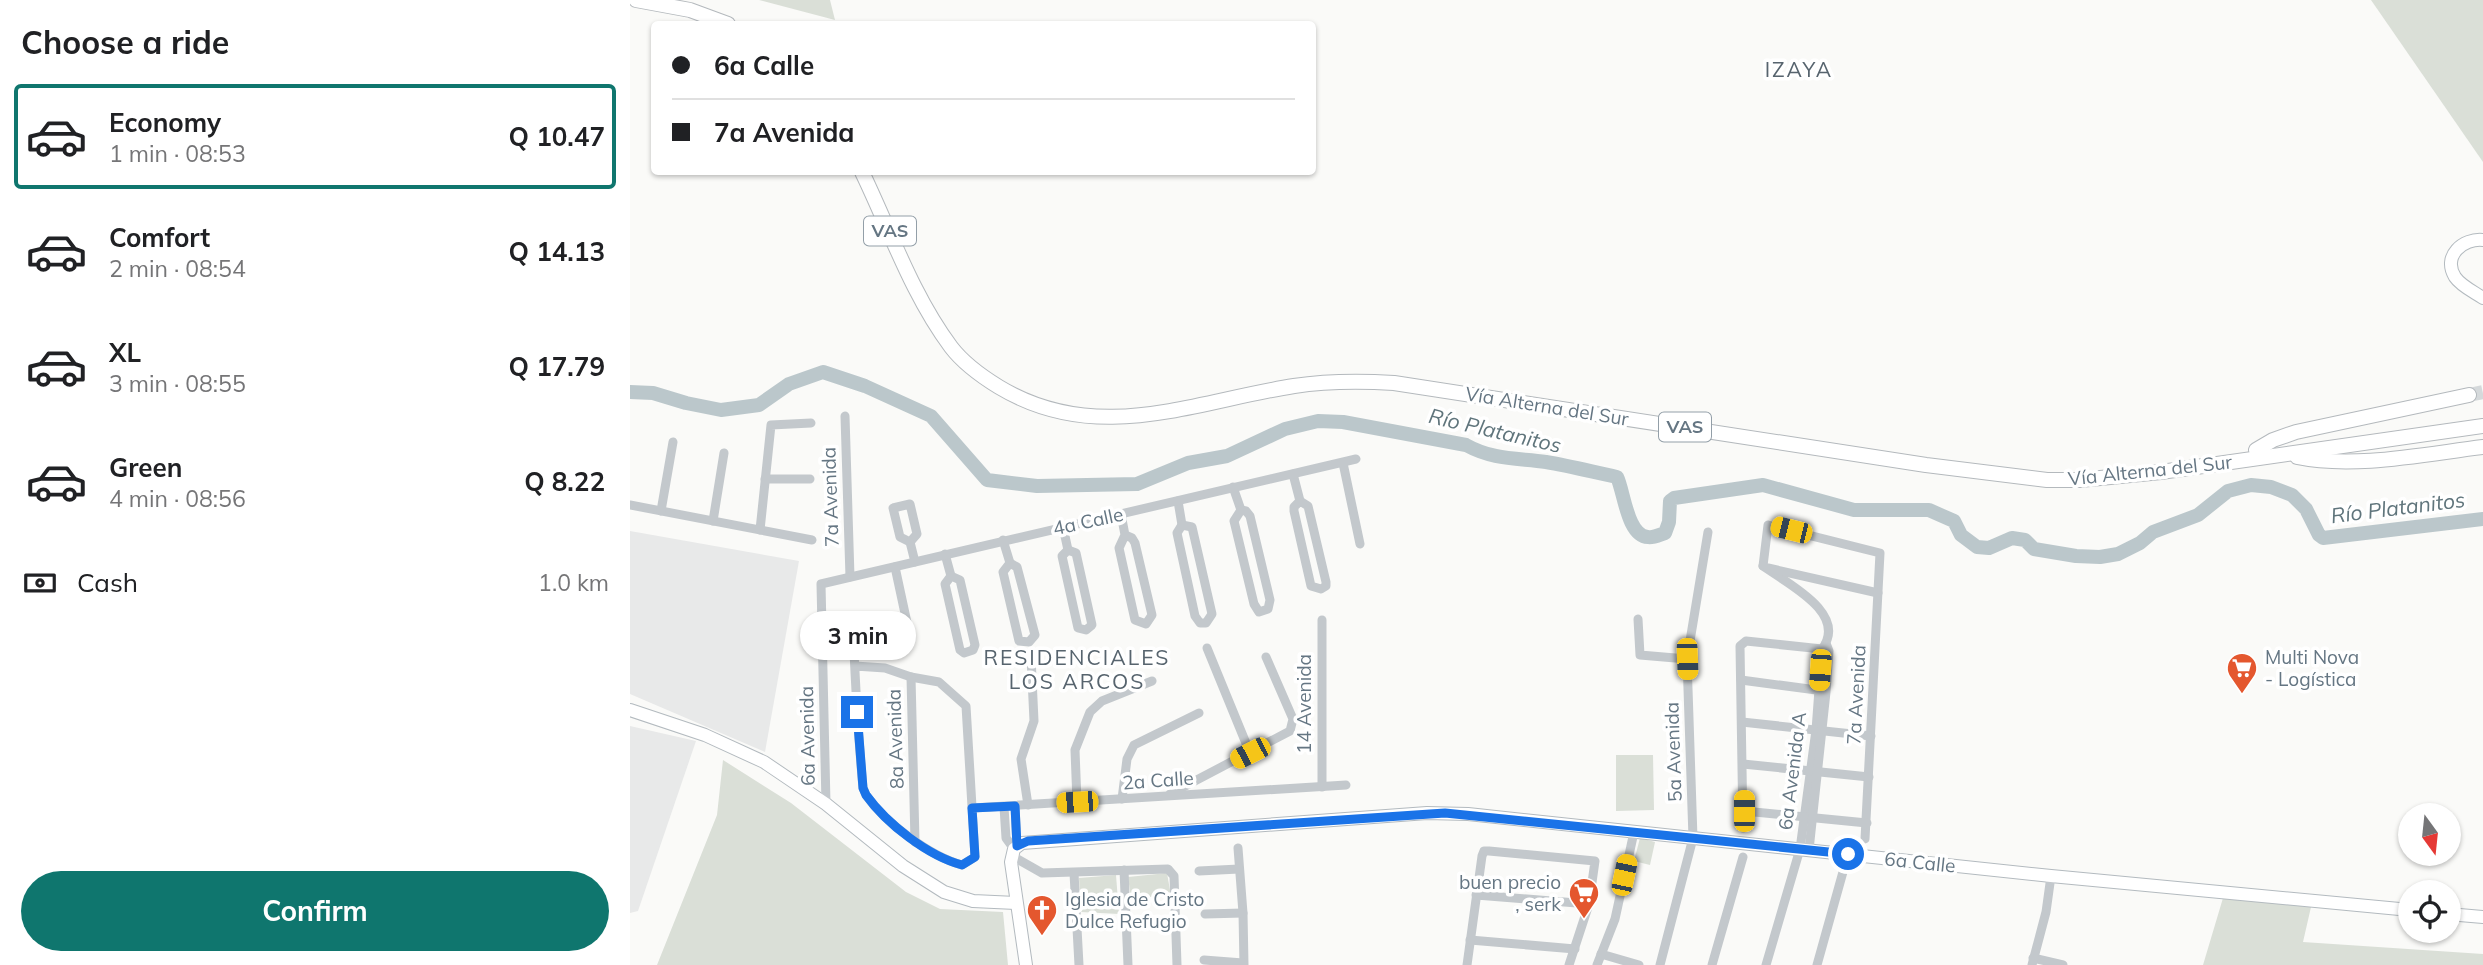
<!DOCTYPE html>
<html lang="en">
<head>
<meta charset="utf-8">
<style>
	body { margin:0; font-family:Mulish,sans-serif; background:#f2f2f2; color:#202124; height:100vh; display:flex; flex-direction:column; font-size:26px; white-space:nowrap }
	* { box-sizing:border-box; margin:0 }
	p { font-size:23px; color:#757577 }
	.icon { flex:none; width:38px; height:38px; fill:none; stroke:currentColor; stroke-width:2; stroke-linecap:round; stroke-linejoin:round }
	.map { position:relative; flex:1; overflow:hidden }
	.drawer { display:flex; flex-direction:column; background:#fff; width:630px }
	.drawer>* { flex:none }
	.hud { position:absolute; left:21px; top:21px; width:665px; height:154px; border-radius:7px; box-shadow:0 2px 5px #0004; display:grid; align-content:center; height:154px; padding:0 21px; background:#fff }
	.needle { width:46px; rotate:165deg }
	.tools { position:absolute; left:1768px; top:803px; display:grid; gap:14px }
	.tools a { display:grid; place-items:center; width:63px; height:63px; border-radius:50%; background:#fff; box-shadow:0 2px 5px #0004; font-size:35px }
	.end { position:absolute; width:32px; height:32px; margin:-16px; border:9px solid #1a73e8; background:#fff; box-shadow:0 0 0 4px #fff }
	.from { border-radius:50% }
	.bubble { position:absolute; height:49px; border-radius:24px; background:#fff; box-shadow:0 2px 5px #0004; font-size:23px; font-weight:700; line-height:49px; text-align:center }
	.car { position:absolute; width:21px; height:42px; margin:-21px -10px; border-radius:9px; box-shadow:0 0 5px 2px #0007; background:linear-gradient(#f5c518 24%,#345 0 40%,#f5c518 0 76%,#345 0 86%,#f5c518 0) }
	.hud b { display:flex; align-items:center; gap:24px; height:66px; font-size:26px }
	.hud b+b { border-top:2px solid #e0e0e0 }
	.hud i { width:18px; height:18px; background:#202124 }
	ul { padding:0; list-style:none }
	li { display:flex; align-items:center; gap:21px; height:105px; margin:0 14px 10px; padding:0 7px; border:4px solid transparent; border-radius:7px }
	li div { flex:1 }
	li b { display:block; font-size:26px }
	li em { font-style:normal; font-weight:700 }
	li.on { border-color:#0f766e }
	li>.icon { width:63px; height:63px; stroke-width:1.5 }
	h2 { padding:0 21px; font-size:32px; line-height:84px }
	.pay { display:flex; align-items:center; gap:18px; height:77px; padding:0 21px; font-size:26px }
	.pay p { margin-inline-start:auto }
	.primary-button { display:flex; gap:14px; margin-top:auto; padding:14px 21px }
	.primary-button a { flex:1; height:80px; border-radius:42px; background:#0f766e; color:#fff; font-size:28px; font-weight:700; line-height:80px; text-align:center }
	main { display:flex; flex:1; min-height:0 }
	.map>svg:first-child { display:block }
	.built { fill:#e8e9e9 }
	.green { fill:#dadfd7 }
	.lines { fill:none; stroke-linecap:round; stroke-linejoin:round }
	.river { stroke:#bbc7cb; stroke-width:14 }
	.trunk-tunnel { stroke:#d5d9db; stroke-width:14; stroke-dasharray:14 7; stroke-linecap:butt }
	.secondary-casing { stroke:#b3babf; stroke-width:14 }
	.trunk-casing { stroke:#b4b9bd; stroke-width:16 }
	.minor { stroke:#c3c8cc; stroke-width:9 }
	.secondary { stroke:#fff; stroke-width:12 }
	.trunk { stroke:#fff; stroke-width:14 }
	.route { stroke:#1a73e8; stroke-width:9 }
	.labels { text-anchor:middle; stroke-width:7; stroke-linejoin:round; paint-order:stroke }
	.shield { fill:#fff; stroke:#939fa8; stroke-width:2 }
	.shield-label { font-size:18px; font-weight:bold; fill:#657683 }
	.street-label { font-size:19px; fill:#657683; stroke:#fff }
	.poi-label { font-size:19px; fill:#657683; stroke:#fff; text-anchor:start }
	.neighbourhood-label { font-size:21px; letter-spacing:2px; fill:#57646e; stroke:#fff }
	.water-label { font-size:21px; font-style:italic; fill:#60757c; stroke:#fff }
</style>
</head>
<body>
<main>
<section class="drawer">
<h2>Choose a ride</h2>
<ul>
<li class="on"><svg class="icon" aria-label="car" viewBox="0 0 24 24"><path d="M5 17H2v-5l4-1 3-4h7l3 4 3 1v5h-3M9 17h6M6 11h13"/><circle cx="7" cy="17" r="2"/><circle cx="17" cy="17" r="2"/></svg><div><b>Economy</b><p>1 min · 08:53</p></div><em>Q 10.47</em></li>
<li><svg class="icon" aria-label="car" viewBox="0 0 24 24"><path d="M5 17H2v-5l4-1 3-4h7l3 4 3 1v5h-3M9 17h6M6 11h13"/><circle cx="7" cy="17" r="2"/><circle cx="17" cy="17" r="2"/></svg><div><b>Comfort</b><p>2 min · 08:54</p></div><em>Q 14.13</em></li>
<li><svg class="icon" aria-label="car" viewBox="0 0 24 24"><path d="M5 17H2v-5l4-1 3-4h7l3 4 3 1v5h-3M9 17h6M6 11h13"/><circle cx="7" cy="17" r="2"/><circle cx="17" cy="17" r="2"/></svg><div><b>XL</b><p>3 min · 08:55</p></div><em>Q 17.79</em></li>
<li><svg class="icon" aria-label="car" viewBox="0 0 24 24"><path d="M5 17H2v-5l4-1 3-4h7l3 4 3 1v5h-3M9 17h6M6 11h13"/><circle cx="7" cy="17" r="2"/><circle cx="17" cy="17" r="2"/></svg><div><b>Green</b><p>4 min · 08:56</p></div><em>Q 8.22</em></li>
</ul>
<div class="pay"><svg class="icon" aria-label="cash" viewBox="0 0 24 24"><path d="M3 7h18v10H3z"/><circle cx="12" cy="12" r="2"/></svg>Cash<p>1.0 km</p></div>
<div class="primary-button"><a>Confirm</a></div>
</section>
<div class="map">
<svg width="1853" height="965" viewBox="0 0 1853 965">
	<rect width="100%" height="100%" fill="#fafaf8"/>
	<g class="built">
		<path d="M 0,531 L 169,561 L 135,752 L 0,694 Z"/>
		<path d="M 0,726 L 66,741 L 8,911 L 0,913 Z"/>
	</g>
	<g class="green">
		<path d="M 129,0 L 200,0 L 205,20 Z"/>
		<path d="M 1741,0 L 1853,0 L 1853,162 Z"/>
		<path d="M 986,755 L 1023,755 L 1024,810 L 986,811 Z"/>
		<path d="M 93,760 L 161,803 L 276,892 L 310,909 L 373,912 L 378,965 L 27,965 L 87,815 Z"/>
		<path d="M 1010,838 L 1025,842 L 1020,865 L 1004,861 Z"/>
		<path d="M 537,873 L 541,896 L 501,898 L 498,877 Z"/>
		<path d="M 486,875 L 489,914 L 451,912 L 449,878 Z"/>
		<path d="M 1593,898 L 1681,907 L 1673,942 L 1853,954 L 1853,965 L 1573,965 Z"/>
	</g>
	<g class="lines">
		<path class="river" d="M 0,392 L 23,393 L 56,403 L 91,410 L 129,405 L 159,384 L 193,372 L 235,386 L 301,416 L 357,480 L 407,486 L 507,484 L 558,463 L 597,456 L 655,429 L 688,421 L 713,422 L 836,445 C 863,460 887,458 916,462 C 940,466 963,472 987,477 C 994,491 997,536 1018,537 C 1023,538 1029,535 1035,533 L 1039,522 L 1040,501 L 1044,498 L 1133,485 L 1224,510 L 1299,510 L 1324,521 L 1331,535 L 1347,547 L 1359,548 L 1382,538 L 1395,540 L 1404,549 L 1446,556 L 1470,557 L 1488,554 L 1510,543 L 1523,532 L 1568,515 L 1598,491 L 1621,485 L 1641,487 L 1662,495 L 1676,509 L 1689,535 L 1693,538 L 1853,519"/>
		<path class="trunk-tunnel" d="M 1839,395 L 1853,392"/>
		<g class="secondary-casing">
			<g id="secondary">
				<path d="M 1853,240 C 1833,238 1812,256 1825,277 C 1831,286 1844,292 1853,298"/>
				<path d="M 0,710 L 75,735 L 134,762 L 196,804 L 273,866 L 314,892 L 343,901 L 386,903"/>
				<path d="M 1818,914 L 1853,917"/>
				<path d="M 396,965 L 381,862 L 384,849 L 392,843 L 797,813 L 838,814 L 1421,876 L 1780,910"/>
			</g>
		</g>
		<g class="trunk-casing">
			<g id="trunk">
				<path d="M 6,0 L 60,10 L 98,24"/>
				<path d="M 232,172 C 260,230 282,295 321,347 C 334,364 351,376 369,387 C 467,446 562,402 664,386 C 697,381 731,381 764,383 L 1296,465 L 1417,480 L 1450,480 L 1531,472 L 1853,426"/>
				<path d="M 1626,450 L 1643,440 L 1666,432 L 1839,395"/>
				<path d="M 1667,457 C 1724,469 1795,454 1853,447"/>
			</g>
		</g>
		<g class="minor">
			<path d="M 215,416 L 220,577"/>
			<path d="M 713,463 L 730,544"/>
			<path d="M 663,474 L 670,501"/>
			<path d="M 135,479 L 180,479"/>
			<path d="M 603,487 L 611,510"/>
			<path d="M 548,501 L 552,525"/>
			<path d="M 670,501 L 678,506 L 696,582 L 696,586 L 691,589 L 681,586 L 664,511 L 664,507 Z"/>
			<path d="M 280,504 L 287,534 L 280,542 L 270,537 L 263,508 Z"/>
			<path d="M 0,505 L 182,540"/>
			<path d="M 611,510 L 616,511 L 620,516 L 640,600 L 638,609 L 629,612 L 624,604 L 604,521 Z"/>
			<path d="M 31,511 L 43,442"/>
			<path d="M 491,514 L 495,535 L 489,548 L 505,620 L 516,624 L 522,615 L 505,543 L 502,538 L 495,535"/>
			<path d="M 83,521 L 94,453"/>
			<path d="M 552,525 L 562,527 L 582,614 L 576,623 L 570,623 L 565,616 L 547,533 Z"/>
			<path d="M 433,527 L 438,550"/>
			<path d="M 130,530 L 141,425 L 181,423"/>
			<path d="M 373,540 L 380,563"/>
			<path d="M 280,542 L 285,562"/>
			<path d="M 438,550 L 446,553 L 462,625 L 456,630 L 448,628 L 432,556 Z"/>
			<path d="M 315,554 L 321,576"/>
			<path d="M 380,563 L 387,567 L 405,635 L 399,642 L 389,641 L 373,572 Z"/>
			<path d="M 1133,566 L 1138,525 L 1250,553 L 1235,839"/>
			<path d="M 1133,566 C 1156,583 1219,613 1192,649 L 1186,730 L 1170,849 L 1136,965"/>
			<path d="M 265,567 L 279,632"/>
			<path d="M 1138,568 L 1248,593"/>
			<path d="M 321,576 L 330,580 L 345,645 L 343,650 L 334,653 L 330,650 L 315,584 Z"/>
			<path d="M 1008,619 L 1010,655 L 1057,659"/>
			<path d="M 692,620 L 692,787"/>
			<path d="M 223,626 C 225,680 228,734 233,788 L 236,795 C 255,823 300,856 332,865 L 345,857 L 336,706 L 309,682 L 281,677 L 255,668 L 225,666"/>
			<path d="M 577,648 L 620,753"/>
			<path d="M 281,677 L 285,842"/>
			<path d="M 1111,680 L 1194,691"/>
			<path d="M 1112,722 L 1241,736"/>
			<path d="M 1113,764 L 1239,777"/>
			<path d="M 540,794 L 660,731 L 663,719 L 636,657"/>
			<path d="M 492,799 L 497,759 L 504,745 L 569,713"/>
			<path d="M 447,802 L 445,750 L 460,712 L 472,701 L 522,681"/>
			<path d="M 196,804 L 191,584 L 726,459"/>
			<path d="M 398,805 L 391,759 L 404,721 L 401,657"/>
			<path d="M 385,806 L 387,846"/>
			<path d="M 374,807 L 376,838 L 384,849"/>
			<path d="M 342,808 L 716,785"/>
			<path d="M 1114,811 L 1237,823"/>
			<path d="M 1113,828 L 1110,646 L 1116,641 L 1192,649"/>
			<path d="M 608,848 L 613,913 L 614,965"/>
			<path d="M 1179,850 L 1196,692 L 1199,651 L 1196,643"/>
			<path d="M 382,856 L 412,873 L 538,869 L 544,876 L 547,965"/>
			<path d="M 494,870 L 498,965"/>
			<path d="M 569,871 L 609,869"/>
			<path d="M 444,873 L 449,965"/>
			<path d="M 846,895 L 959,904"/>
			<path d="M 575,914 L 613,913"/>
			<path d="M 840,940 L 945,949"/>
			<path d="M 971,954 L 1009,965"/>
			<path d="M 1403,958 L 1433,965"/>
			<path d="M 574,960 L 613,963"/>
			<path d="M 837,965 L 852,856 L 854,851 L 859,851 L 965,861 L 959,904 L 939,965"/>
			<path d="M 967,965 L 985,919 L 1004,832"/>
			<path d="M 1030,965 L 1063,838 L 1057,659 L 1078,532"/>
			<path d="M 1082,965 L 1113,857"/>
			<path d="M 1187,965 L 1218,854"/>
			<path d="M 1402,965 L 1416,912 L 1421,876"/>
		</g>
		<use href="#secondary" class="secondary"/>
		<use href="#trunk" class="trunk"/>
	</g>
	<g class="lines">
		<path class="route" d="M 227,712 L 233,788 L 236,795 C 257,824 298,856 332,865 L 345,857 L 342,808 L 385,806 L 387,846 L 398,841 L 413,840 L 815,813 L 1218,854"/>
	</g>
	<defs>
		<g id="supermarket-pin" transform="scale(1.575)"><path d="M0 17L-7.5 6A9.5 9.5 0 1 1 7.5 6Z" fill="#e4572e" stroke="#fff"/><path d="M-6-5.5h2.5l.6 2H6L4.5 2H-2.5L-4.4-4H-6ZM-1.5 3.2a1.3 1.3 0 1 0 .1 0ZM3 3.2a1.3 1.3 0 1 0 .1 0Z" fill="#fff"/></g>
		<g id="church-pin" transform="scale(1.575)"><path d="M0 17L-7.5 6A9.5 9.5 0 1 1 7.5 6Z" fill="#e4572e" stroke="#fff"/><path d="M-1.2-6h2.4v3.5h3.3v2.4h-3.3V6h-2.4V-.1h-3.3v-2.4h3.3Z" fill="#fff"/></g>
	</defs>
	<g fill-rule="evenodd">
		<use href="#supermarket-pin" x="1612" y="668"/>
		<use href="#supermarket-pin" x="954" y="893"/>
		<use href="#church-pin" x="412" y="910"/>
	</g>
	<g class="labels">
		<g class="shield">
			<rect x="234" y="216.5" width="52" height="29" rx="5"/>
			<rect x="1029" y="412.5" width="52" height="29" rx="5"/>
		</g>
		<g class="shield-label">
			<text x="260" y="237">VAS</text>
			<text x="1055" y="433">VAS</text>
		</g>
		<g class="street-label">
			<text transform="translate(917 406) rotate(9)" y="7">Vía Alterna del Sur</text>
			<text transform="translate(1520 470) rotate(-6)" y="7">Vía Alterna del Sur</text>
			<text transform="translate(200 497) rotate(-92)" y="7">7a Avenida</text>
			<text transform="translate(458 521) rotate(-12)" y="7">4a Calle</text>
			<text transform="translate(1226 695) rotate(-87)" y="7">7a Avenida</text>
			<text transform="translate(674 704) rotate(-90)" y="7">14 Avenida</text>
			<text transform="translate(177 736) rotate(-91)" y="7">6a Avenida</text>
			<text transform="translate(265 739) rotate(-92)" y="7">8a Avenida</text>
			<text transform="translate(1043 752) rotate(-92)" y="7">5a Avenida</text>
			<text transform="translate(1162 771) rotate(-83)" y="7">6a Avenida A</text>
			<text transform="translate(528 780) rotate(-4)" y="7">2a Calle</text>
			<text transform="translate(1290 862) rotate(6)" y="7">6a Calle</text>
		</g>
		<g class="poi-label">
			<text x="1635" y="664">Multi Nova<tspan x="1635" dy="22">- Logística</tspan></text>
			<text x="931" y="889" text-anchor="end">buen precio<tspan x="931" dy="22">, serk</tspan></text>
			<text x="435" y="906">Iglesia de Cristo<tspan x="435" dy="22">Dulce Refugio</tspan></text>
		</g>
		<g class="neighbourhood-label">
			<text x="1169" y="77">IZAYA</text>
			<text x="447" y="665">RESIDENCIALES<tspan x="447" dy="24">LOS ARCOS</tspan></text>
		</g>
		<g class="water-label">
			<text transform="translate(865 431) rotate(13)" y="7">Río Platanitos</text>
			<text transform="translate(1768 508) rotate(-7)" y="7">Río Platanitos</text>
		</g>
	</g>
</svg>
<div class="tools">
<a><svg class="needle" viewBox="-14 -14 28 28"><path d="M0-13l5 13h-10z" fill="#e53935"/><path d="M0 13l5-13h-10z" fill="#757577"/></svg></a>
<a><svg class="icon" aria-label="locate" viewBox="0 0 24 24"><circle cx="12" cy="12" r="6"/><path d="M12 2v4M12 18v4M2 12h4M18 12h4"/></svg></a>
</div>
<i class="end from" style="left:1218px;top:854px"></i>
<i class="end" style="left:227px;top:712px"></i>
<div class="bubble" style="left:170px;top:611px;width:116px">3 min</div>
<i class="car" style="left:1161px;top:530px;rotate:284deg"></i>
<i class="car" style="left:1057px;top:659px;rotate:178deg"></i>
<i class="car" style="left:1190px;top:670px;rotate:184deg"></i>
<i class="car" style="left:620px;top:753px;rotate:243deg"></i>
<i class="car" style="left:447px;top:802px;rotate:267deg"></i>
<i class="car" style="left:1114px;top:811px;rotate:0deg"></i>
<i class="car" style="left:994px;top:875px;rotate:12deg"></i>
<div class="hud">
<b><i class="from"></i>6a Calle</b>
<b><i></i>7a Avenida</b>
</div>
</div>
</main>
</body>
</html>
